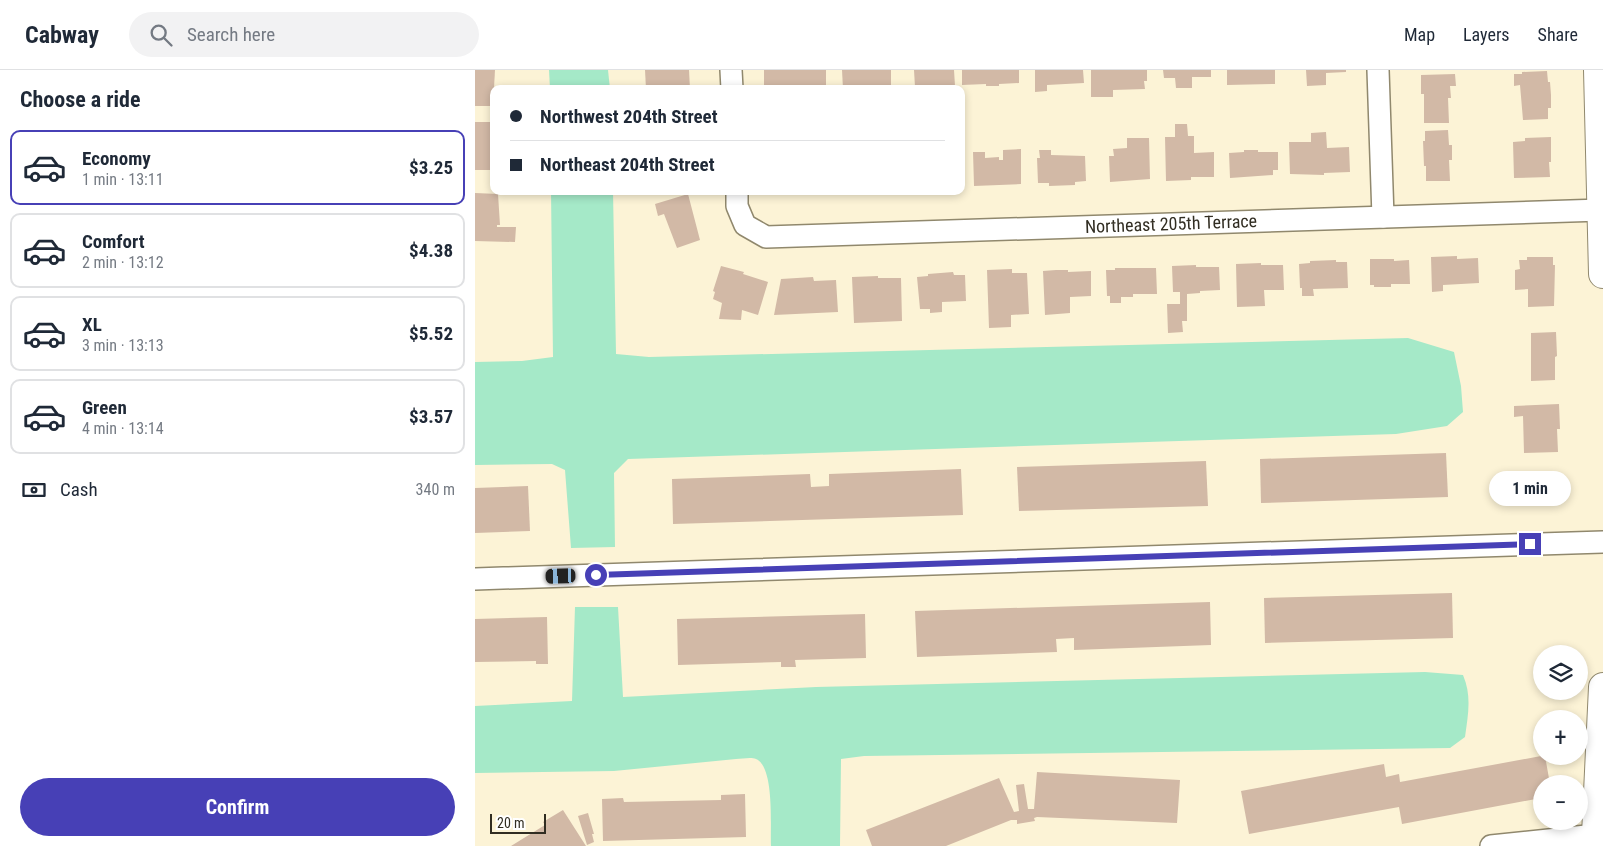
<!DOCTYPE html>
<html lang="en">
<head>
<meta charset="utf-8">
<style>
	body { margin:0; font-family:"Roboto Condensed",sans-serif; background:#f2f2f3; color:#1f2937; height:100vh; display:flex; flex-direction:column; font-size:19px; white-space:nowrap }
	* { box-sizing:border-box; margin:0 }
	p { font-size:16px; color:#747a83 }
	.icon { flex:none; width:28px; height:28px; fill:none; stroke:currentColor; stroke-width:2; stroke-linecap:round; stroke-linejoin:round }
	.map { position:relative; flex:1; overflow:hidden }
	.side { display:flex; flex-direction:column; background:#fff; width:475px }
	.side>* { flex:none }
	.hud { position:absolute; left:15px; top:15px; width:475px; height:110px; border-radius:10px; box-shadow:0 2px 8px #0003; display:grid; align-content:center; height:110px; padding:0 20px; background:#fff }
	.controls { position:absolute; left:1058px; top:575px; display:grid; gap:10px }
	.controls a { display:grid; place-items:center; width:55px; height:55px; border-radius:50%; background:#fff; box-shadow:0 2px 8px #0003; font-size:25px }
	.scale { position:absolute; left:15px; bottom:12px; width:56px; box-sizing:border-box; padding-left:5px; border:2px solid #312d22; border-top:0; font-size:14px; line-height:18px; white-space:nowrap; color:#312d22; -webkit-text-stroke:4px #fff; paint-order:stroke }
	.end { position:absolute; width:22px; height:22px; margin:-11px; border:6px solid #4740b6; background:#fff; box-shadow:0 0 0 2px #fff }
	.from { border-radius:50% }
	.bubble { position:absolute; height:35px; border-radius:18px; background:#fff; box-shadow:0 2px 8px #0003; font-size:16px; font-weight:700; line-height:35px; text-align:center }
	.car { position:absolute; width:15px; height:30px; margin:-15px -8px; border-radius:6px; box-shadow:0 0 4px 1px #0007; background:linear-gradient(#222 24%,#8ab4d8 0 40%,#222 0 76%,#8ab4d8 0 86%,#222 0) }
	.hud b { display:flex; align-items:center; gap:18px; height:48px; font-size:19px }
	.hud b+b { border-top:1px solid #e0e1e3 }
	.hud i { width:12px; height:12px; background:#1f2937 }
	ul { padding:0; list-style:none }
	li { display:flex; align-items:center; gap:15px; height:75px; margin:0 10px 8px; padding:0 10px; border:2px solid #e0e1e3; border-radius:10px }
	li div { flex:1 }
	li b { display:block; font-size:19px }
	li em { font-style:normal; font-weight:700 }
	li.selected { border-color:#4740b6 }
	li>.icon { width:45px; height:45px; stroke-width:1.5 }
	h2 { padding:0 20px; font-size:22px; line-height:60px }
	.pay { display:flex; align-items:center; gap:12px; height:55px; padding:0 20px; font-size:19px }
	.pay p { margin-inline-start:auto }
	.primary-button { display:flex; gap:10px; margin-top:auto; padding:10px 20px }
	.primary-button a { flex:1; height:58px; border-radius:30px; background:#4740b6; color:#fff; font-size:20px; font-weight:700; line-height:58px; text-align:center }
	header { display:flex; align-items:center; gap:30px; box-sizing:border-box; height:70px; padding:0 25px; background:#fff; border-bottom:1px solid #e0e1e3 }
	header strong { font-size:24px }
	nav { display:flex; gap:28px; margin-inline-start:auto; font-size:18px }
	.search { width:350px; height:45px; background:#f2f2f3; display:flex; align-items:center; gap:12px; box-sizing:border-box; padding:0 18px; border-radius:28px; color:#747a83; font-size:19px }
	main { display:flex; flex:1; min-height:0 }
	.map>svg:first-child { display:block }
	.water { fill:#a5e9c8 }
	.building { fill:#d2b9a6 }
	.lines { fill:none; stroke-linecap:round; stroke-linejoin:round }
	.street-casing { stroke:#90886d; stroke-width:24 }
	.secondary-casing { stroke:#90886d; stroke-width:30 }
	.street { stroke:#fff; stroke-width:21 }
	.secondary { stroke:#fff; stroke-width:28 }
	.route { stroke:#4740b6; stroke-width:6 }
	.labels { text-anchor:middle; stroke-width:4; stroke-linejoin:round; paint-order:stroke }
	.street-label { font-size:18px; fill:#312d22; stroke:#fff }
</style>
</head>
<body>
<header>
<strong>Cabway</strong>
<div class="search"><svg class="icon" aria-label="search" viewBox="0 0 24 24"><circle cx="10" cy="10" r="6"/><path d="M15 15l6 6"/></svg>Search here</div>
<nav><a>Map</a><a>Layers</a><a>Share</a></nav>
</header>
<main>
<section class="side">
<h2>Choose a ride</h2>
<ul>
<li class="selected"><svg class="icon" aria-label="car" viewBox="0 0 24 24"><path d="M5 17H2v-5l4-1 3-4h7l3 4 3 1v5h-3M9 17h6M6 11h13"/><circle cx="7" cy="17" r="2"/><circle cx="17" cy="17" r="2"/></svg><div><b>Economy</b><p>1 min · 13:11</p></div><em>$3.25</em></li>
<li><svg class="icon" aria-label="car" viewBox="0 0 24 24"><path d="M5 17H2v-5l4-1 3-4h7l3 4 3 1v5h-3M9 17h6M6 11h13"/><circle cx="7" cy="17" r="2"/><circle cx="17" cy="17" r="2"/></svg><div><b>Comfort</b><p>2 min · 13:12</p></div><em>$4.38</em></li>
<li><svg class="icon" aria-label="car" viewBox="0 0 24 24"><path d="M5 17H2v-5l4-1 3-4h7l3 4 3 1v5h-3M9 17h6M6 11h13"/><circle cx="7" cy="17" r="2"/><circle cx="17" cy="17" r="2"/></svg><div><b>XL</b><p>3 min · 13:13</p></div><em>$5.52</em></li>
<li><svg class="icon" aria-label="car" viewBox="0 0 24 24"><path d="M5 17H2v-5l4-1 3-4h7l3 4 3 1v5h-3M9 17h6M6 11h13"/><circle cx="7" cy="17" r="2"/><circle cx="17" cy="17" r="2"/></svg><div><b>Green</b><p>4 min · 13:14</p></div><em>$3.57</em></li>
</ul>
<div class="pay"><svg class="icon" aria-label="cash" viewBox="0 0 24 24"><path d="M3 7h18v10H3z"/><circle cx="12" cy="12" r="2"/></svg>Cash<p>340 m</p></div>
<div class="primary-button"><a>Confirm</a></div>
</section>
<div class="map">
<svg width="1128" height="776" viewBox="0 0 1128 776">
	<rect width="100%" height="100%" fill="#fcf3d6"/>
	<g class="water">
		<path d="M 74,0 L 133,0 L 135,19 L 75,19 Z"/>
		<path d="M 76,121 L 138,121 L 141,284 L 174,287 L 933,268 L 979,282 L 986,316 L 988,342 L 972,356 L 921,364 L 153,389 L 139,403 L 140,477 L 96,478 L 90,400 L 77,394 L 0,395 L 0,292 L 47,291 L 78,287 Z"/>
		<path d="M 100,537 L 143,537 L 148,627 L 341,617 L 950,602 L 988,605 C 997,626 993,645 990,667 L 975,678 L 389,686 L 366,689 L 365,776 L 296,776 C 295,758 300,697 281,689 C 276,687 267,689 261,689 L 139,701 L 0,703 L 0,636 L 97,631 Z"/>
	</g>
	<g class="building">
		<path d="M 0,0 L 20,0 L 18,36 L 0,36 Z"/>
		<path d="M 170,0 L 214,0 L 215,19 L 171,19 Z"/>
		<rect x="289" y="0" width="62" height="19"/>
		<path d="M 367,0 L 416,0 L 416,19 L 368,19 Z"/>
		<path d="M 439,0 L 479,0 L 480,16 L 462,17 L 462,19 L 440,17 Z"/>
		<path d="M 487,0 L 544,0 L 544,13 L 524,14 L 524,16 L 511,16 L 511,14 L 487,15 Z"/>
		<path d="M 560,0 L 608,0 L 609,13 L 572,15 L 572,21 L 560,22 Z"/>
		<path d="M 616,0 L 672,0 L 672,11 L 669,11 L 670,19 L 638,20 L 638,27 L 616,27 Z"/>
		<path d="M 688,0 L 736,0 L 736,7 L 717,7 L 717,18 L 701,18 L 700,8 L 689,8 Z"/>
		<path d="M 752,0 L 800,0 L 800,14 L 752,15 Z"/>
		<path d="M 831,0 L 871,0 L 871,2 L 851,3 L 851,15 L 832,16 Z"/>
		<path d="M 1072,1 L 1073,12 L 1075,12 L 1076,25 L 1076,38 L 1073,38 L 1073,49 L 1048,50 L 1045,15 L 1039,16 L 1039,4 L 1047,4 L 1047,2 Z"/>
		<path d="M 980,4 L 981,16 L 975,16 L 976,28 L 973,28 L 974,53 L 949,53 L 949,24 L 946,24 L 946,5 Z"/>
		<rect x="0" y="52" width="19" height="48"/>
		<path d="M 700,54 L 712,54 L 713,66 L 719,66 L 719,83 L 739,82 L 739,107 L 716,107 L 716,110 L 691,111 L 690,67 L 700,67 Z"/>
		<path d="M 973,60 L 974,75 L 977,75 L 977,90 L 974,90 L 975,111 L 951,111 L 951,96 L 949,96 L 948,71 L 950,71 L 950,61 Z"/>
		<path d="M 851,62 L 852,78 L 874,77 L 875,102 L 849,103 L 849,105 L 815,104 L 814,72 L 836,72 L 836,63 Z"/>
		<path d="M 1076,67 L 1076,92 L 1074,92 L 1075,107 L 1039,108 L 1038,72 L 1050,71 L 1050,68 Z"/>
		<path d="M 652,68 L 674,68 L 675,109 L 635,112 L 634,86 L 639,86 L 638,79 L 652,78 Z"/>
		<path d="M 546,79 L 546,114 L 499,116 L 498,82 L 510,82 L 510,88 L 524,87 L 524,90 L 528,90 L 528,80 Z"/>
		<path d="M 564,80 L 576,80 L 576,85 L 610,86 L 611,111 L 600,112 L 600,115 L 574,116 L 574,113 L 563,113 L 562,88 L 565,88 Z"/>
		<path d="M 769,80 L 783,80 L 783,82 L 803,82 L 803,100 L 798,100 L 798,105 L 755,108 L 754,83 L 769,82 Z"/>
		<path d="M 0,123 L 23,124 L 25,155 L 22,155 L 22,157 L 41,157 L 40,172 L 0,171 Z"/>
		<path d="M 213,124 L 225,170 L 202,178 L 189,144 L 183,146 L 180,134 Z"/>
		<path d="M 982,186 L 982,189 L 1003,188 L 1004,213 L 968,215 L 968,221 L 957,222 L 956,187 Z"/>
		<path d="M 1052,187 L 1078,187 L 1078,195 L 1080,195 L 1079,236 L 1053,237 L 1053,219 L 1040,220 L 1040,200 L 1045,199 L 1044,190 L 1052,190 Z"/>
		<path d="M 895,189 L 919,189 L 919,191 L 934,190 L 935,214 L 916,214 L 916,217 L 899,217 L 899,215 L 895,215 Z"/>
		<path d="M 861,190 L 861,192 L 872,192 L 873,218 L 838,219 L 839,226 L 827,226 L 827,218 L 825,218 L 824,194 L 835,193 L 835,191 Z"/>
		<path d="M 786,193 L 786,195 L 808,195 L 809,220 L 789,220 L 790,236 L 762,237 L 761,194 Z"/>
		<path d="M 721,195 L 721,197 L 744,197 L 745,220 L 725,221 L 725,223 L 712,224 L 712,251 L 707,251 L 708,262 L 693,263 L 692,234 L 705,234 L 705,222 L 698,222 L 697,196 Z"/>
		<path d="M 246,196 L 269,202 L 268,204 L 293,212 L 283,245 L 267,240 L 266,250 L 244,249 L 247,233 L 238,229 L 240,222 L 238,221 Z"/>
		<path d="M 640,198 L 681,198 L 682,224 L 658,224 L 658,227 L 646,227 L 646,233 L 635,233 L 635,226 L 632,226 L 631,200 L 640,200 Z"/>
		<path d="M 537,199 L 537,203 L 552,203 L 554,244 L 536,245 L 536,257 L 514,258 L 512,200 Z"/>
		<path d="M 581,200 L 593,200 L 593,202 L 616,201 L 616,226 L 595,227 L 595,243 L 570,245 L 568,201 Z"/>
		<path d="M 478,202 L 479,205 L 490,205 L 491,231 L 467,232 L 467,242 L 455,243 L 455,239 L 445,239 L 442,207 L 453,206 L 453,204 Z"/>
		<path d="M 403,206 L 403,208 L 426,208 L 427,251 L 379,253 L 377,207 Z"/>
		<path d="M 338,207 L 339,211 L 361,210 L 363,242 L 299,245 L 306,209 Z"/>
		<path d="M 1081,262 L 1082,286 L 1080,287 L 1080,310 L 1056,311 L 1056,263 Z"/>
		<path d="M 1084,334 L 1085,359 L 1082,359 L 1083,382 L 1049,383 L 1048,346 L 1039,347 L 1039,336 Z"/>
		<path d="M 971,383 L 973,427 L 786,433 L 785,389 Z"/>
		<path d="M 731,391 L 733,436 L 544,441 L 542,397 Z"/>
		<path d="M 486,399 L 488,445 L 198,454 L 197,409 L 335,404 L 336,417 L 354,416 L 354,404 Z"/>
		<path d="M 53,416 L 55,461 L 0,463 L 0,418 Z"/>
		<path d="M 977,523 L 978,568 L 790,573 L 789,528 Z"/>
		<path d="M 735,532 L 736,575 L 599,580 L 599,568 L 581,569 L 582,582 L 442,587 L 440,541 Z"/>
		<path d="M 390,544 L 391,588 L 320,590 L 321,597 L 306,597 L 306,592 L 203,595 L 202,549 Z"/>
		<path d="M 72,547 L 73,594 L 61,594 L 61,591 L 0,592 L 0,549 Z"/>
		<path d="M 1066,686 L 1070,686 L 1075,714 L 1066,714 L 1066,728 L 927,754 L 924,737 L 774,764 L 766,721 L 909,694 L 911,707 L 924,704 L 925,712 Z"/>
		<path d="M 562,702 L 705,710 L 702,753 L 562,747 L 559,748 L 560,751 L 542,754 L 542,750 L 536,750 L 471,776 L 397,776 L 391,760 L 524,708 L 539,742 L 544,741 L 541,715 L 549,714 L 553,739 L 559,739 Z"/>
		<path d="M 270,724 L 271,767 L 128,771 L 127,729 L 148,728 L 149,732 L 246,730 L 246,725 Z"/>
		<path d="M 88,740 L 111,776 L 36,776 L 70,755 L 68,752 Z"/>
		<path d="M 113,743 L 119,764 L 117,764 L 119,772 L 112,775 L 103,746 Z"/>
	</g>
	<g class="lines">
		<g class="street-casing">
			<g id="street">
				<path d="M 256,0 L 257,19"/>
				<path d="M 903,0 L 908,147"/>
				<path d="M 262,121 L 262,136 L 270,155 L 291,167 L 1126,140"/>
				<path d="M 0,509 L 1128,472"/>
				<path d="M 1016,776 L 1121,765"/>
			</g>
		</g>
		<g class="secondary-casing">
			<g id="secondary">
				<path d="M 1123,0 L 1128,204"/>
				<path d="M 1118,776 L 1121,765 L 1128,617"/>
			</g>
		</g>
		<use href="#street" class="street"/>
		<use href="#secondary" class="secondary"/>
	</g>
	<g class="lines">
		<path class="route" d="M 121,505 L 1055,474"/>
	</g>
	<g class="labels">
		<g class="street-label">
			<text transform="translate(696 154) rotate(-2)" y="6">Northeast 205th Terrace</text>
		</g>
	</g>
</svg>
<div class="controls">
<a><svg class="icon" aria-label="layers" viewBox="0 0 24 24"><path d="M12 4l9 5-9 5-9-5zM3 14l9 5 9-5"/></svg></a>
<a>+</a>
<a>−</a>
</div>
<div class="scale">20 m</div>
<i class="end from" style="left:121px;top:505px"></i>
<i class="end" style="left:1055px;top:474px"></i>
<div class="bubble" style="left:1014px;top:401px;width:82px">1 min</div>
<i class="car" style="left:86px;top:506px;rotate:268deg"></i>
<div class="hud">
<b><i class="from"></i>Northwest 204th Street</b>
<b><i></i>Northeast 204th Street</b>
</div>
</div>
</main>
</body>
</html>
